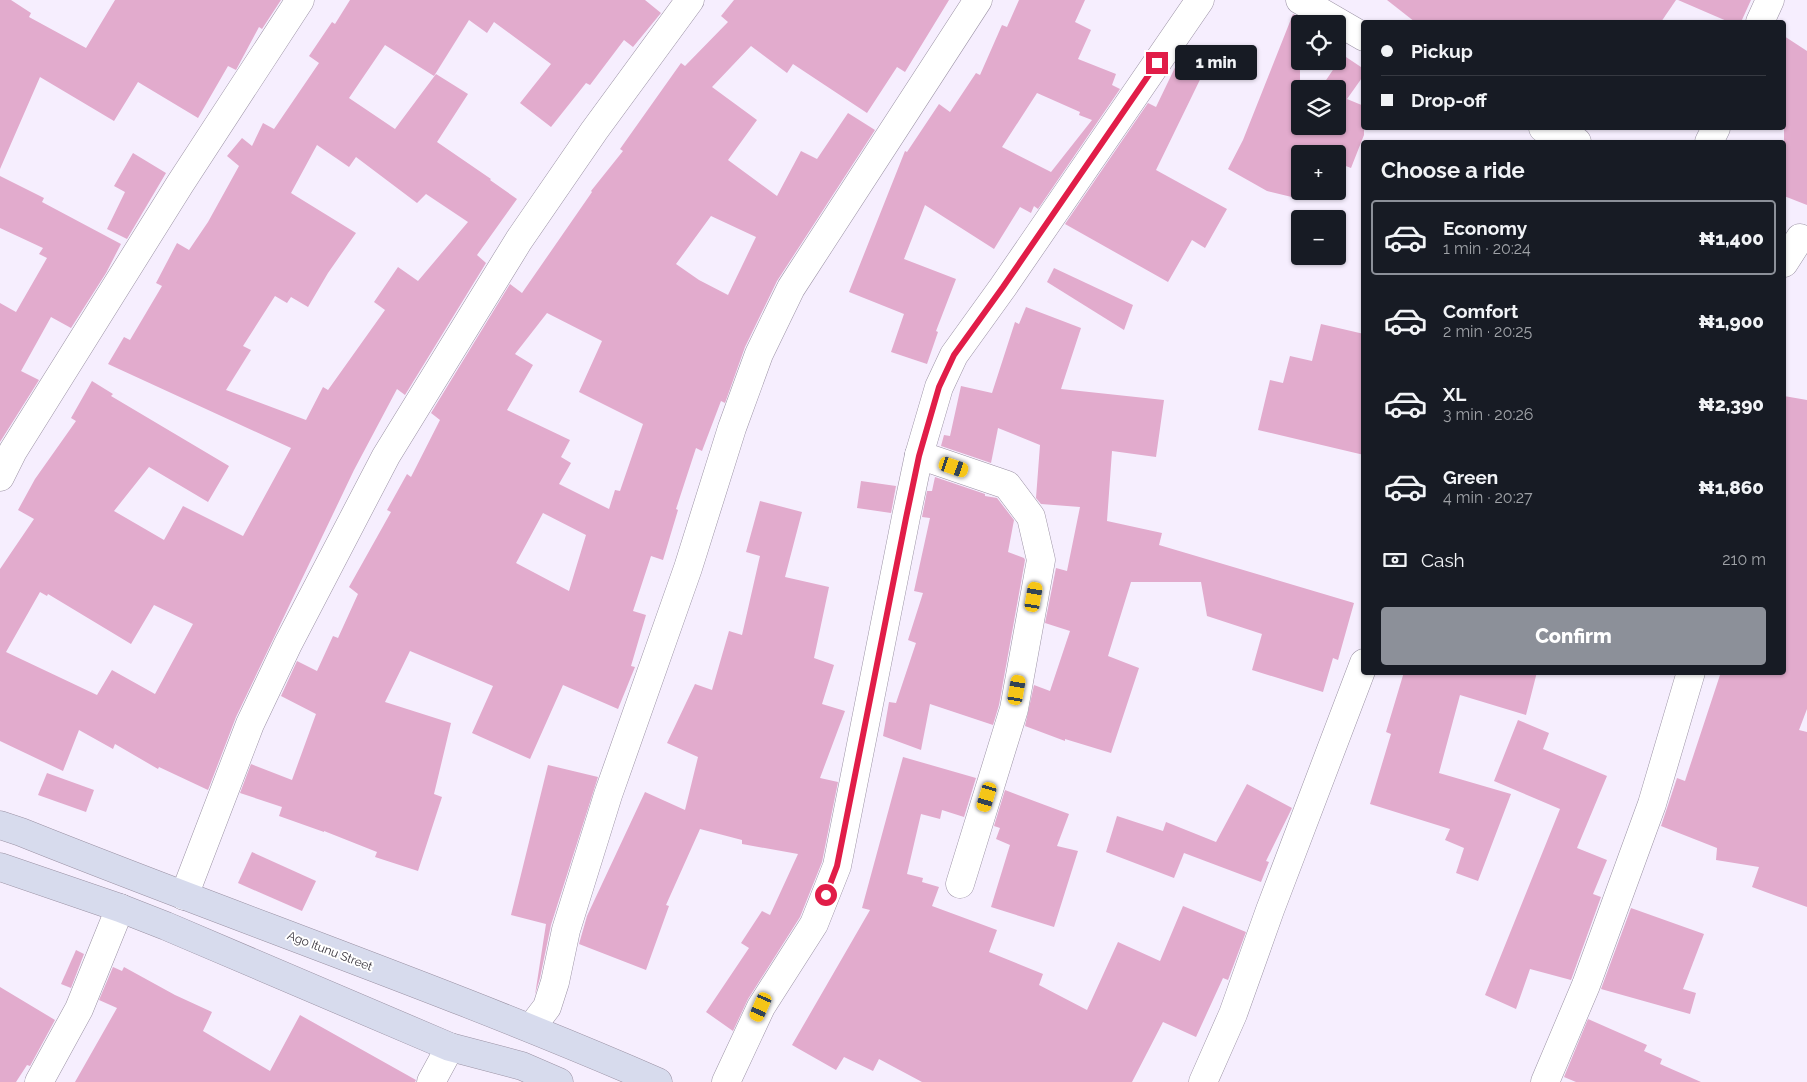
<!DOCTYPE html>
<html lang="en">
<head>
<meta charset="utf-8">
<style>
	body { margin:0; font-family:Raleway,sans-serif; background:#242831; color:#f1f3f6; height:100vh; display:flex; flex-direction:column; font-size:19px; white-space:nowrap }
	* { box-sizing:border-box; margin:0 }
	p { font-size:16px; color:#9ea1a6 }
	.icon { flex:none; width:28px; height:28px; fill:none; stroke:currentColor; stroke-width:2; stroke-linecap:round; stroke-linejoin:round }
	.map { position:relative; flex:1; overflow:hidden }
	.drawer { position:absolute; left:1361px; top:140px; width:425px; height:535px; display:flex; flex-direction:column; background:#171b24; border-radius:5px; box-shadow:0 1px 4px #0004 }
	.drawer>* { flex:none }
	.banner { position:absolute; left:1361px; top:20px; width:425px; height:110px; border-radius:5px; box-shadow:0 1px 4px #0004; display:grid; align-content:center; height:110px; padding:0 20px; background:#171b24 }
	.buttons { position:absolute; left:1291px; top:15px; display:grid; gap:10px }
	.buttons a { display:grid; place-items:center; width:55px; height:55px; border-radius:5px; background:#171b24; box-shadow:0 1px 4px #0004; font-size:25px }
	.end { position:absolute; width:22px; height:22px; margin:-11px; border:6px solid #e11d48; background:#fff; box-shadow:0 0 0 2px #fff }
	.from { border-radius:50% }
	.bubble { position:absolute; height:35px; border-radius:5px; background:#171b24; box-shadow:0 1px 4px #0004; font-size:16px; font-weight:800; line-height:35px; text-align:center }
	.car { position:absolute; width:15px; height:30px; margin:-15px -8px; border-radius:6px; box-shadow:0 0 4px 1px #0007; background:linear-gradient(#f5c518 24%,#345 0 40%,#f5c518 0 76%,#345 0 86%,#f5c518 0) }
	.banner b { display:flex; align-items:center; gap:18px; height:48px; font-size:19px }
	.banner b+b { border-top:1px solid #363941 }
	.banner i { width:12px; height:12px; background:#f1f3f6 }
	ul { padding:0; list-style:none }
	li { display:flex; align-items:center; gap:15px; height:75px; margin:0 10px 8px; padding:0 10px; border:2px solid transparent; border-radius:5px }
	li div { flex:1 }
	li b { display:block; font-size:19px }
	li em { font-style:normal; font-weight:800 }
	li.on { border-color:#8c9099 }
	li>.icon { width:45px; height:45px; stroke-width:1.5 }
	h2 { padding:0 20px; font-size:22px; line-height:60px }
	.pay { display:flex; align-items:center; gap:12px; height:55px; padding:0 20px; font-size:19px }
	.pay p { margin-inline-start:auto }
	.primary-button { display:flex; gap:10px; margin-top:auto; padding:10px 20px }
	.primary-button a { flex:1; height:58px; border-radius:5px; background:#8c9099; color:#fff; font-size:20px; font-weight:800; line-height:58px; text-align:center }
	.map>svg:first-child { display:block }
	.building { fill:#e2abcd; fill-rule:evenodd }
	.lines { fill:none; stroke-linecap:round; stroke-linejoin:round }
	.minor-casing { stroke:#9b92a4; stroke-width:29 }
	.secondary-casing { stroke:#9b92a4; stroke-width:29 }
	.minor { stroke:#fff; stroke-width:28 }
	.secondary { stroke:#d7dbed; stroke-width:28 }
	.route { stroke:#e11d48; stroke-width:6 }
	.labels { text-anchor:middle; stroke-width:4; stroke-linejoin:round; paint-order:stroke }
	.street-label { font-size:12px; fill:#36323a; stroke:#fff }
</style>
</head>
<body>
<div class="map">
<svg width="1807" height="1082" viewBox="0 0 1807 1082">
	<rect width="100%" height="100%" fill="#f6eefe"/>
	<g class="building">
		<path d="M 0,0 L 11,0 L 31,13 L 29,17 L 86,48 L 115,0 L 281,0 L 262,29 L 259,27 L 236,70 L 228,66 L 198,118 L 138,82 L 114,121 L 40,77 L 0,169 Z"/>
		<path d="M 350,0 L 645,0 L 661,13 L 633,47 L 624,40 L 590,85 L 586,83 L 551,127 L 520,103 L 551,64 L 494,22 L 487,33 L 469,20 L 434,76 L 385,45 L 349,98 L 395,129 L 436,74 L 468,94 L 437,142 L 491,179 L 490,180 L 517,199 L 477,255 L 486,263 L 405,395 L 397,389 L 354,470 L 236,717 L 208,790 L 159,767 L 158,769 L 115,744 L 113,749 L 79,730 L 63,771 L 0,741 L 0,569 L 34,519 L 18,510 L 35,479 L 76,421 L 71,418 L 92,381 L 113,394 L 111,396 L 229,466 L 208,502 L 149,467 L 114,511 L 164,540 L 183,506 L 243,536 L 291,448 L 108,364 L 124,337 L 130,340 L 162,286 L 156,283 L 177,243 L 189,250 L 208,222 L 239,166 L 227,156 L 242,138 L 252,146 L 263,123 L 274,129 L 319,63 L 309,56 L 332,22 L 335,24 ZM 317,145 L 349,167 L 356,157 L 417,203 L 426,194 L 468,222 L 418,281 L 398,267 L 374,302 L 385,310 L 328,390 L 323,387 L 306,420 L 226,390 L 251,350 L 243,346 L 275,296 L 287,303 L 291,297 L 308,307 L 328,273 L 356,233 L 291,193 ZM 40,592 L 47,596 L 48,594 L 131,644 L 154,605 L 193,624 L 155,694 L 112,670 L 97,695 L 6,652 Z"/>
		<path d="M 734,0 L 949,0 L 905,72 L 897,67 L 867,113 L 793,64 L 787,73 L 751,46 L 712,87 L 757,120 L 728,160 L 777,196 L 801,151 L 817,159 L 848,113 L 875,130 L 777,281 L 745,347 L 725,403 L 721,401 L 702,451 L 696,448 L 676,509 L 678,510 L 663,560 L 651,556 L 633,611 L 646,615 L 631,666 L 635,667 L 618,709 L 563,685 L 530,759 L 472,733 L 493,686 L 410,651 L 385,702 L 451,723 L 434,794 L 442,797 L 418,871 L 375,857 L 377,852 L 324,831 L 324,832 L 279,816 L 282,807 L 240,793 L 251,764 L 292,780 L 316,714 L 281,696 L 297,661 L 317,671 L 333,636 L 338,638 L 358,594 L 349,587 L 391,512 L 387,510 L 407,474 L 411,477 L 440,420 L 431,413 L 510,284 L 522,293 L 592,192 L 591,191 L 623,151 L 620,149 L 681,63 L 685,66 L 728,22 L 721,16 ZM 711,216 L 756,237 L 728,295 L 699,280 L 676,264 ZM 547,313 L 602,341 L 579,392 L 643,424 L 620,491 L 615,490 L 609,509 L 559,484 L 571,463 L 561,457 L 570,440 L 507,410 L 533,365 L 515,354 ZM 543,513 L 586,535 L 569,591 L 516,563 Z"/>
		<path d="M 1019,0 L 1085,0 L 1075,22 L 1091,30 L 1078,59 L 1116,74 L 1112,85 L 1120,89 L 1038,209 L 1034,206 L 1031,213 L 1020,207 L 994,249 L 925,205 L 904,259 L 956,279 L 936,331 L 938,332 L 927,364 L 891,352 L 904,314 L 849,292 L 905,151 L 907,152 L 939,104 L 950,112 L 976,73 L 980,75 L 1002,25 L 1007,27 ZM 1037,93 L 1080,112 L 1079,115 L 1092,120 L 1051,172 L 1002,147 Z"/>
		<path d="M 1387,0 L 1676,0 L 1661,22 L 1415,22 Z"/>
		<path d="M 1678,0 L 1751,0 L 1741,22 L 1729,22 Z"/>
		<path d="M 1293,14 L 1300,18 L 1300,126 L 1338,126 L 1338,89 L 1320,89 L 1343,55 L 1364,69 L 1364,75 L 1347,99 L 1364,106 L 1364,135 L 1351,168 L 1338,163 L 1338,154 L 1300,154 L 1300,191 L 1302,191 L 1300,199 L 1267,191 L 1228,169 L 1243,140 Z"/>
		<path d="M 1784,36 L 1807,51 L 1807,205 L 1784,196 Z"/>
		<path d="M 1187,46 L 1211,57 L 1156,170 L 1227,209 L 1205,248 L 1192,240 L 1168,282 L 1065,224 L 1148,103 L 1156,107 L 1181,55 Z"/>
		<path d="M 133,153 L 166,173 L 127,239 L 107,229 L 125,192 L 114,186 Z"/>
		<path d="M 0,176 L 44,198 L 42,202 L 121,244 L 106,273 L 71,328 L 51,317 L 21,371 L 39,380 L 0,442 L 0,303 L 16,312 L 47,258 L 39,254 L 43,248 L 0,228 Z"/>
		<path d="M 1054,268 L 1133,305 L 1124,330 L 1047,282 Z"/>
		<path d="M 1026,307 L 1081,328 L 1061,389 L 1164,400 L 1156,457 L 1112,451 L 1107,521 L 1162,533 L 1159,545 L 1354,603 L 1338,660 L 1333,658 L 1323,692 L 1252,670 L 1262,634 L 1207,616 L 1201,582 L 1131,582 L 1108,656 L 1139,668 L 1111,753 L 1065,739 L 1065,741 L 1025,726 L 1034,685 L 1050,691 L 1070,631 L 1045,623 L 1056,568 L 1067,571 L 1080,507 L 1041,504 L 1036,498 L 1040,445 L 998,428 L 991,463 L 941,446 L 944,435 L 950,436 L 961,386 L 992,393 L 1015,322 L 1019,324 Z"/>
		<path d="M 1321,324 L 1364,334 L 1364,455 L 1258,430 L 1270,380 L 1283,383 L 1290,356 L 1312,361 Z"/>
		<path d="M 1784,396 L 1807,400 L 1807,709 L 1799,730 L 1807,732 L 1807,907 L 1752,887 L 1759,867 L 1716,860 L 1717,848 L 1661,826 L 1677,778 L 1685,781 L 1721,672 L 1784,672 Z"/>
		<path d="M 935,477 L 985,494 L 985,496 L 997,498 L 1014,520 L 1008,552 L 1024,558 L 1025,560 L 999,705 L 993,725 L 930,704 L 921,750 L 883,736 L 889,702 L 896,703 L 916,643 L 908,640 L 923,593 L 914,591 L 930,518 L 922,517 L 927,491 L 932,491 Z"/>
		<path d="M 861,481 L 896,486 L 891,513 L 857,508 Z"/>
		<path d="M 760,501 L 802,512 L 785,577 L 829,587 L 814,658 L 834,665 L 822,704 L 845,711 L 820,778 L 838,782 L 822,862 L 800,917 L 748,999 L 733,1031 L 706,1012 L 749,948 L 741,943 L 762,911 L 770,915 L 798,854 L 742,844 L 742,840 L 700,829 L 666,905 L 669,906 L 646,970 L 579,944 L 587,916 L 645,792 L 685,810 L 698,757 L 667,743 L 695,684 L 712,690 L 729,631 L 742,635 L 760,556 L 746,552 Z"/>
		<path d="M 1404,672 L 1537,672 L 1526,715 L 1460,695 L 1439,773 L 1511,794 L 1478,881 L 1456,873 L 1464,848 L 1445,840 L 1450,829 L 1370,804 L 1391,734 L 1386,732 Z"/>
		<path d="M 1518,720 L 1549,733 L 1543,749 L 1607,776 L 1577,848 L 1607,860 L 1593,894 L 1601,897 L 1571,980 L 1530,969 L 1516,1009 L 1485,995 L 1560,809 L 1494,781 Z"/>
		<path d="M 903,757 L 976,778 L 964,817 L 942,810 L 940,819 L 921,814 L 907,874 L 923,878 L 922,882 L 939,887 L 932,906 L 997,930 L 989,952 L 1043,974 L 1039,985 L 1087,1010 L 1118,942 L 1160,961 L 1183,906 L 1246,932 L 1228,980 L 1223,978 L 1196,1037 L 1163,1022 L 1132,1082 L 922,1082 L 879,1059 L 873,1071 L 844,1057 L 836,1070 L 792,1045 L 870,910 L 862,908 Z"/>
		<path d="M 548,765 L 598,777 L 551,925 L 540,978 L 535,995 L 546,924 L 511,915 Z"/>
		<path d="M 47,773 L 94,790 L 86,812 L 38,795 Z"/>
		<path d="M 1247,784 L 1292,808 L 1266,861 L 1269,862 L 1261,882 L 1184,853 L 1174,878 L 1106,852 L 1117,816 L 1163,831 L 1166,822 L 1216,842 Z"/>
		<path d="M 1005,790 L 1069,814 L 1057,846 L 1078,851 L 1054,927 L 991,907 L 1010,845 L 996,839 L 1000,828 L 994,826 Z"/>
		<path d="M 252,852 L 316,881 L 302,911 L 238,883 Z"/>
		<path d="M 1631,908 L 1704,934 L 1683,989 L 1696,993 L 1690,1014 L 1601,989 Z"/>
		<path d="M 76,950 L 84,954 L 71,988 L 61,984 Z"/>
		<path d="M 113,967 L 122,971 L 124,967 L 175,995 L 212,1012 L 203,1031 L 270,1071 L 300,1015 L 416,1080 L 415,1082 L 75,1082 L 117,1008 L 99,1000 Z"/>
		<path d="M 0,987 L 55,1020 L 30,1066 L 27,1065 L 16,1082 L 0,1082 Z"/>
		<path d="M 1588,1019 L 1647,1045 L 1644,1051 L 1662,1059 L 1660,1064 L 1701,1082 L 1576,1082 L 1564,1077 Z"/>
	</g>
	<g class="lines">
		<g class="minor-casing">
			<g id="minor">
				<path d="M 1300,0 L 1364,37"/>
				<path d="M 1760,22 L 1770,0"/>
				<path d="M 1543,128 L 1577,142"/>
				<path d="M 1709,142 L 1716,128"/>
				<path d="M 1784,263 L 1800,238"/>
				<path d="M 919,455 L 1007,485 L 1031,517 L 1041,560 L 1014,709 L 960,884"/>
				<path d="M 0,477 L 13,451 L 180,184 L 300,0"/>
				<path d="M 184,896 L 250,724 L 288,644 L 386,456 L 519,240 L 594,131 L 690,0"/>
				<path d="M 531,1028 L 547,1007 L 555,982 L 566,930 L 608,795 L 688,568 L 732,428 L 759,354 L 791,288 L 978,0"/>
				<path d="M 39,1082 L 79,1009 L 120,908"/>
				<path d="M 431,1082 L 450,1047"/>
				<path d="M 726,1082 L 761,1007 L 814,924 L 837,866 L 906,517 L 919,455 L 939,387 L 954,355 L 1003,287 L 1200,0"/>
				<path d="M 1203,1082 L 1233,1014 L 1270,910 L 1364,663"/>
				<path d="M 1545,1082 L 1586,985 L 1652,804 L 1691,672"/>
			</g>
		</g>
		<g class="secondary-casing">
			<g id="secondary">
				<path d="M 0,825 L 21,832 C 233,917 449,991 658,1082"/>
				<path d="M 0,867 L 120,908 L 166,926 L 450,1047 L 522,1066 L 559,1082"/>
			</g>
		</g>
		<use href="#minor" class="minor"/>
		<use href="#secondary" class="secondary"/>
	</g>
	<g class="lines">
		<path class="route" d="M 826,895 L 837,866 L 906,518 L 919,456 L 939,387 L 954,355 L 1003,287 L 1157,63"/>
	</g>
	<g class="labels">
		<g class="street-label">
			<text transform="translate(330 951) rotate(21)" y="4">Ago Itunu Street</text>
		</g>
	</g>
</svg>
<div class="buttons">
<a><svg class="icon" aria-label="locate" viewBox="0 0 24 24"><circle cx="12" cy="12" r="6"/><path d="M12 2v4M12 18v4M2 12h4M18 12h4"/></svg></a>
<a><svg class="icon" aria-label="layers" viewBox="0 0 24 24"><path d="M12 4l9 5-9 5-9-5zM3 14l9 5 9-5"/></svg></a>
<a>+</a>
<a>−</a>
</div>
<i class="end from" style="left:826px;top:895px"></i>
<i class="end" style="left:1157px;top:63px"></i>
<div class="bubble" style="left:1175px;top:45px;width:82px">1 min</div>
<i class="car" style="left:954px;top:467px;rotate:109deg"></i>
<i class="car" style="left:1034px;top:597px;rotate:10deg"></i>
<i class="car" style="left:1017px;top:690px;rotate:10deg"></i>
<i class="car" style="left:987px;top:797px;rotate:197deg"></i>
<i class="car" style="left:761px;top:1007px;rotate:204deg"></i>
<div class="banner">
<b><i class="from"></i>Pickup</b>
<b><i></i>Drop-off</b>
</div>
<section class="drawer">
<h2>Choose a ride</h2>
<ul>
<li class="on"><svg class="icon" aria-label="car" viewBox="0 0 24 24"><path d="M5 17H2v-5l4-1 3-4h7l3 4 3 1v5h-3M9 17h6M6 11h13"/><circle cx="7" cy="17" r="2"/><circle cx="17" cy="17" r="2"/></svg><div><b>Economy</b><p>1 min · 20:24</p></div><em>₦1,400</em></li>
<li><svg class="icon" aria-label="car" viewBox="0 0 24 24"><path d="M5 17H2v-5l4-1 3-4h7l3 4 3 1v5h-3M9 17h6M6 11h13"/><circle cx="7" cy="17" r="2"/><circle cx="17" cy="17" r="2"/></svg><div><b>Comfort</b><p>2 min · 20:25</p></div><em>₦1,900</em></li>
<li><svg class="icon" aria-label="car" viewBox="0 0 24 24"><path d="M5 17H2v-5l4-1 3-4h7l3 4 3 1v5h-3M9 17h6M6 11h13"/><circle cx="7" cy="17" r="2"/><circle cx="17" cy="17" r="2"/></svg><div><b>XL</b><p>3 min · 20:26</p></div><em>₦2,390</em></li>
<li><svg class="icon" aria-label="car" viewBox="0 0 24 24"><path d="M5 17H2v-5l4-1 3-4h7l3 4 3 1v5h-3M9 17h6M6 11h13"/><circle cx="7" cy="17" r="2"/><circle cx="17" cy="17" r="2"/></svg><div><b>Green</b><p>4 min · 20:27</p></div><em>₦1,860</em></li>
</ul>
<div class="pay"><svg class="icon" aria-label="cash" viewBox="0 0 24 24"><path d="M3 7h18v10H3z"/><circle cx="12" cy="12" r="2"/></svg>Cash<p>210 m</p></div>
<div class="primary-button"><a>Confirm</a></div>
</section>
</div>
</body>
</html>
